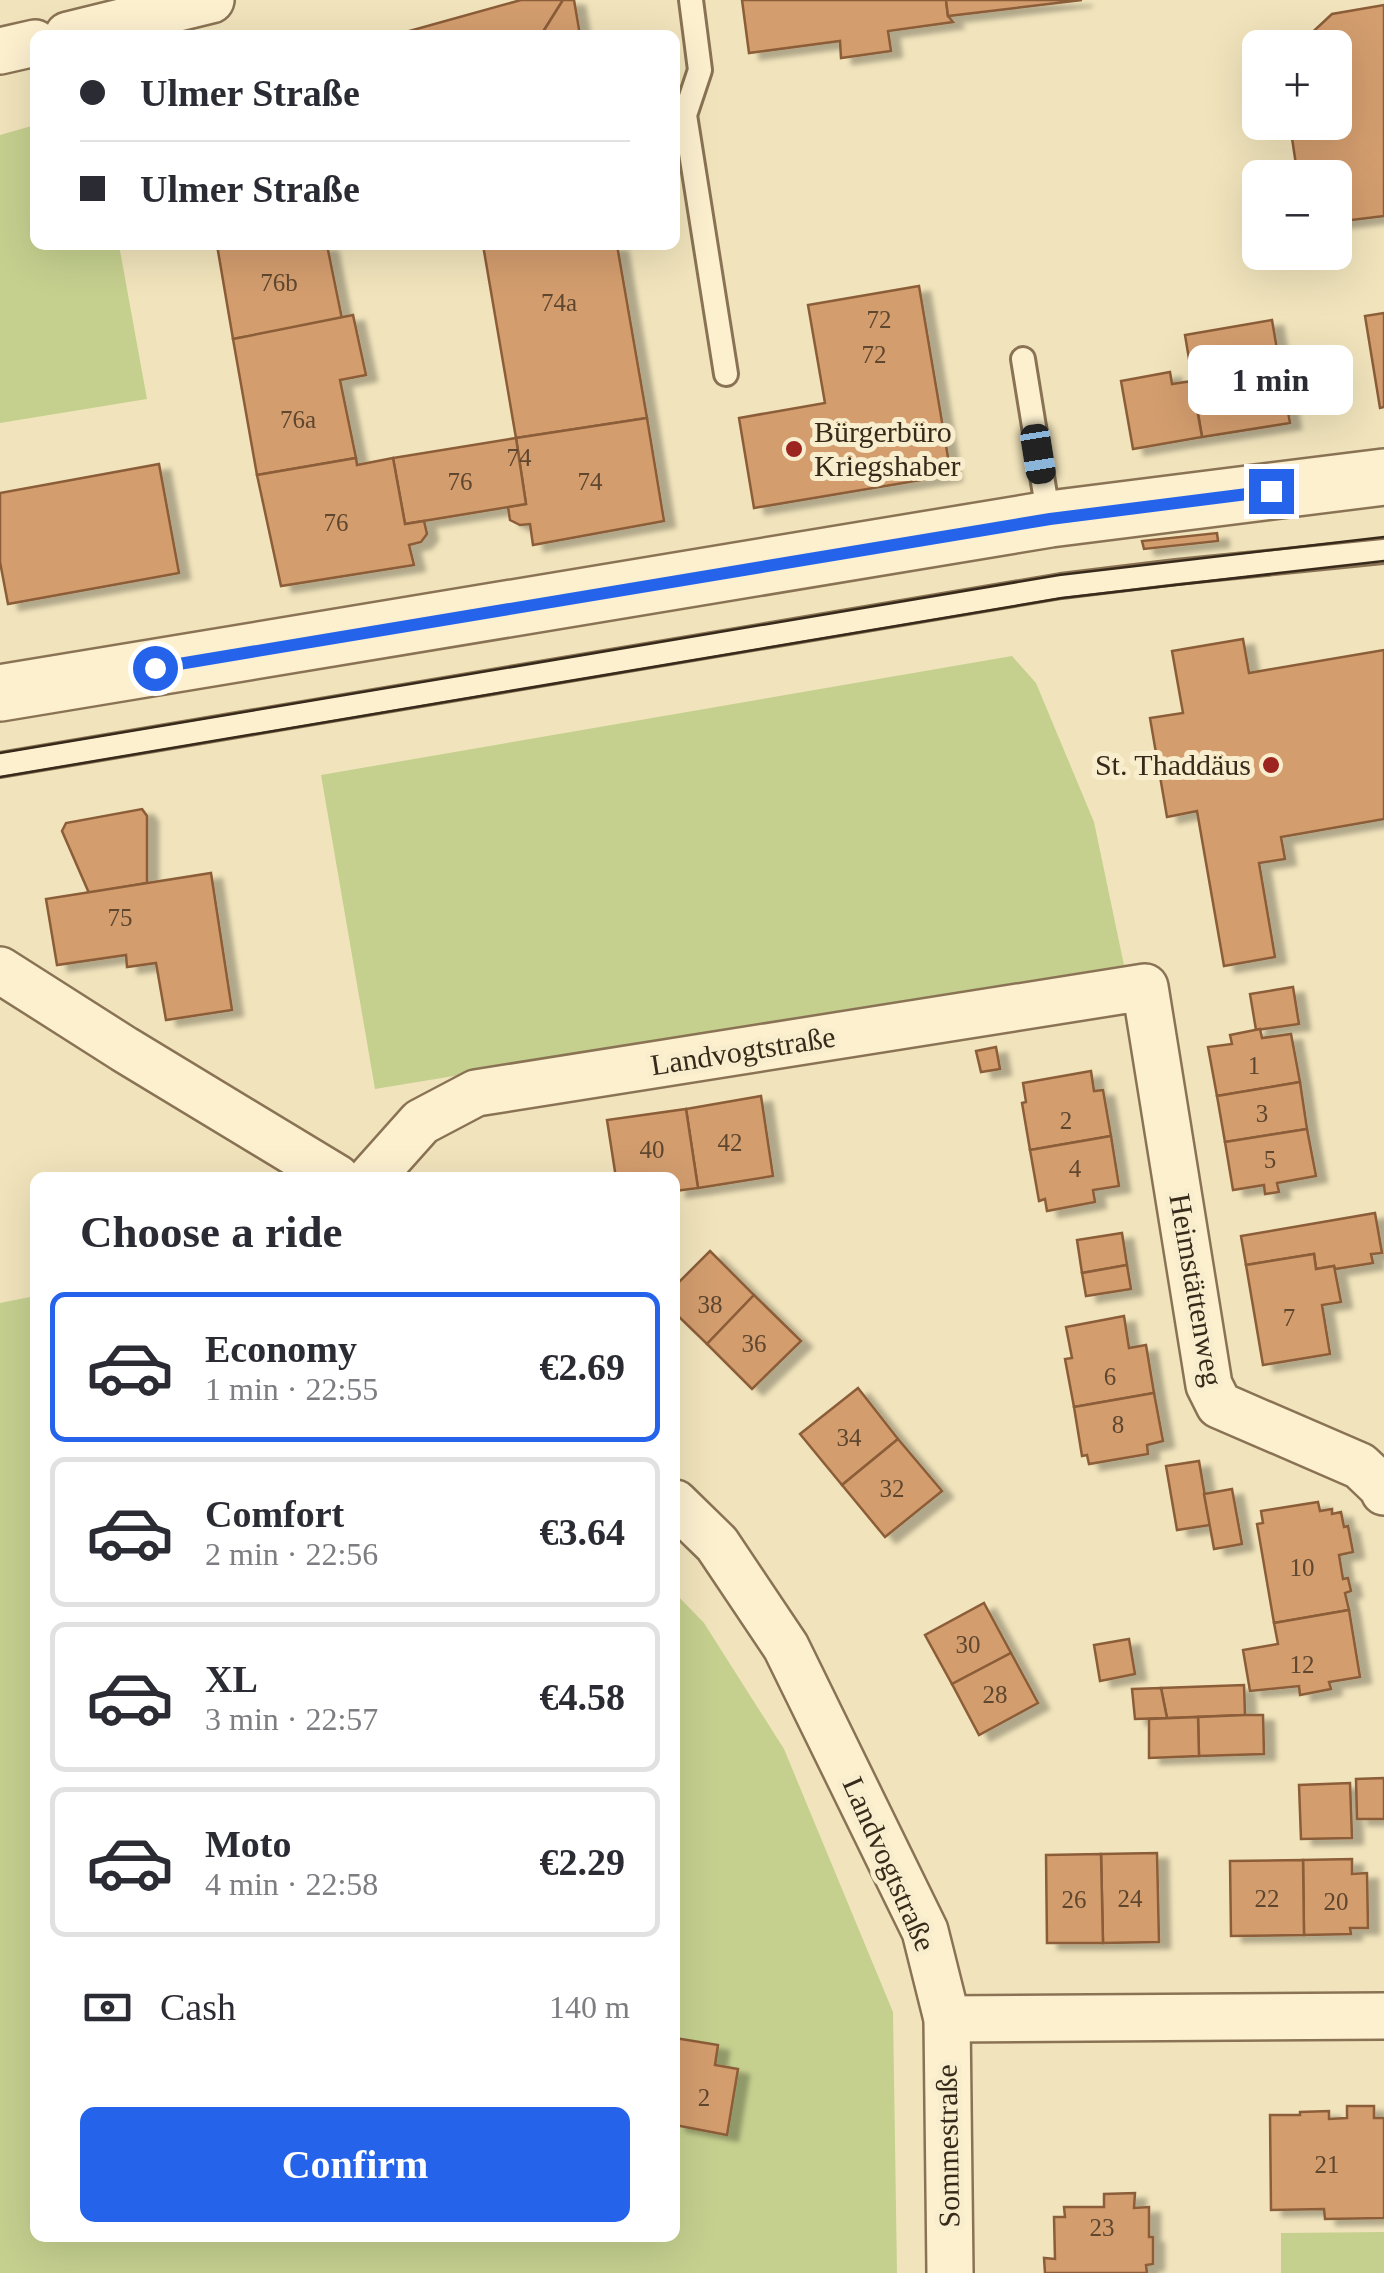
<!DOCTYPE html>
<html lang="en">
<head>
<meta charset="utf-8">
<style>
	body { margin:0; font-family:"Times New Roman",serif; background:#f7f7f7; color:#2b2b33; height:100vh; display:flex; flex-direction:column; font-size:38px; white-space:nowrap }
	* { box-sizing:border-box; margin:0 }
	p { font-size:32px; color:#7c7c81 }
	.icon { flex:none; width:55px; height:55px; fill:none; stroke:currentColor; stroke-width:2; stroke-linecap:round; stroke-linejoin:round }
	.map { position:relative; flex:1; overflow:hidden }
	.panel { position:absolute; left:30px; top:1172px; width:650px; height:1070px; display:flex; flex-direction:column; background:#fff; border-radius:15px; box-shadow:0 10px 40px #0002 }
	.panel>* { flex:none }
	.hud { position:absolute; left:30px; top:30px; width:650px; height:220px; border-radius:15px; box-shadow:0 10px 40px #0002; display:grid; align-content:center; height:220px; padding:0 50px; background:#fff }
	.tools { position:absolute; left:1242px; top:30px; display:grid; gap:20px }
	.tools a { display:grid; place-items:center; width:110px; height:110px; border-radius:15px; background:#fff; box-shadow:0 10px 40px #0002; font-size:50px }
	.end { position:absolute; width:45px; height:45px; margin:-22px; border:12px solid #2563eb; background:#fff; box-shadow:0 0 0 5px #fff }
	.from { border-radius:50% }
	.bubble { position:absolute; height:70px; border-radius:15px; background:#fff; box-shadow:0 10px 40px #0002; font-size:32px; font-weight:700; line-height:70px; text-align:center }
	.car { position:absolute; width:30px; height:60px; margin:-30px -15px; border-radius:12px; box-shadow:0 0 8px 2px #0007; background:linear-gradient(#222 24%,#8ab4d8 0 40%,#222 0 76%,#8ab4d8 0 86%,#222 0) }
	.hud b { display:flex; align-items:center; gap:35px; height:95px; font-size:38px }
	.hud b+b { border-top:2px solid #e1e1e2 }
	.hud i { width:25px; height:25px; background:#2b2b33 }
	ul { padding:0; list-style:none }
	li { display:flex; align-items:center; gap:30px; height:150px; margin:0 20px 15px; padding:0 30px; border:5px solid #e1e1e2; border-radius:15px }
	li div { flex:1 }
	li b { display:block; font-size:38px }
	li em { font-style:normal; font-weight:700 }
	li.current { border-color:#2563eb }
	li>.icon { width:90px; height:90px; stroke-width:1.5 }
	h2 { padding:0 50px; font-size:45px; line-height:120px }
	.pay { display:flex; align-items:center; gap:25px; height:110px; padding:0 50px; font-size:38px }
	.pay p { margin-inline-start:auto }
	.action { display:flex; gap:20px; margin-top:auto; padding:20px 50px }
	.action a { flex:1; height:115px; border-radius:15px; background:#2563eb; color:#fff; font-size:40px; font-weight:700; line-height:115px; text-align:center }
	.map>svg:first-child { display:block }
	.green { fill:#c5d08f }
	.building { fill:#d39d6e; stroke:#8b5d38; stroke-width:2.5; filter:url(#shadow) }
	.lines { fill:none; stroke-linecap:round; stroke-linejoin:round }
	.service-casing { stroke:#8a7354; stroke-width:28 }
	.minor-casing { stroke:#8a7354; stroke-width:50 }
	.tertiary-casing { stroke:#8a7354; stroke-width:60 }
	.service { stroke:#fcf0cf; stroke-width:22 }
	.minor { stroke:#fcf0cf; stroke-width:45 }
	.tertiary { stroke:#fcf0cf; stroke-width:55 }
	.tram { stroke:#382a1a; stroke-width:2.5 }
	.route { stroke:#2563eb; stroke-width:12 }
	.poi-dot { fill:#9d251f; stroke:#f8edcc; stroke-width:4 }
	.labels { text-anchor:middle; stroke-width:10; stroke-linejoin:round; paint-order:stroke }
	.number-label { font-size:25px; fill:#5f472f }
	.poi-label { font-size:30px; fill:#382a1a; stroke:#f8edcc; text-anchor:start }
	.street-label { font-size:30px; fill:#382a1a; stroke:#f8edcc }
</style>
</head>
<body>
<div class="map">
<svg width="1384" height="2273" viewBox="0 0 1384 2273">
	<defs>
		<filter id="shadow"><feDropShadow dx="11" dy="6" stdDeviation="2.5" flood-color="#0004"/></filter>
	</defs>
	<rect width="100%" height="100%" fill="#f1e4bc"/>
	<g class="green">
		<path d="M 35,125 L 35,245 L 119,245 L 147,399 L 0,423 L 0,135 Z"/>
		<path d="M 1012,656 L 1036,683 L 1094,822 L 1124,965 L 375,1089 L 321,775 Z"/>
		<path d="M 35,1296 L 35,2238 L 675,2238 L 675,1593 L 704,1623 L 784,1749 L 893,2012 L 897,2273 L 0,2273 L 0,1303 Z"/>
		<path d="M 1384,2232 L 1384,2273 L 1281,2273 L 1281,2233 Z"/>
	</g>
	<g class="building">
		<path d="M 521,0 L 563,0 L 541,35 L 395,35 Z"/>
		<path d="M 563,0 L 574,0 L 580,35 L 541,35 Z"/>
		<path d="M 742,0 L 946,0 L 948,16 L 953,22 L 888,31 L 891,51 L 841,58 L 840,41 L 749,53 Z"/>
		<path d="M 946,0 L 1082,0 L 948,16 Z"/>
		<path d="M 1384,5 L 1384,216 L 1335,222 L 1335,178 L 1298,178 L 1292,138 L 1323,135 L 1322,122 L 1335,122 L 1335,48 L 1330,48 L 1329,37 L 1304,40 L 1332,14 Z"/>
		<path d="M 217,245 L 327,245 L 342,319 L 233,339 Z"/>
		<path d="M 483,245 L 617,245 L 647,418 L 516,438 Z"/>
		<path d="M 919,286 L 951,475 L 754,508 L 739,418 L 825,403 L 808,305 Z"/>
		<path d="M 1384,313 L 1384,407 L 1380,408 L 1365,316 Z"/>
		<path d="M 353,315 L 366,375 L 340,380 L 356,458 L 257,475 L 233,339 Z"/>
		<path d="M 1272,320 L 1279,361 L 1294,359 L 1300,393 L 1285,395 L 1290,423 L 1202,437 L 1185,335 Z"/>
		<path d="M 1170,372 L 1172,384 L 1192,381 L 1202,437 L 1133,449 L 1121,381 Z"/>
		<path d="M 647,418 L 664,521 L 533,545 L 530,524 L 520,525 L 510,520 L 508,507 L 526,504 L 516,438 Z"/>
		<path d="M 516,438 L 526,504 L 405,524 L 393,458 Z"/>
		<path d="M 356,458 L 357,465 L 393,458 L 405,524 L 424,521 L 427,534 L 421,542 L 409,545 L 414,565 L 281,586 L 257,475 Z"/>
		<path d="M 159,464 L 179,573 L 8,604 L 0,562 L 0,493 Z"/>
		<path d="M 1217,533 L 1218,541 L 1144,549 L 1142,541 Z"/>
		<path d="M 1243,639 L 1249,673 L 1384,650 L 1384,819 L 1281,837 L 1285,859 L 1259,863 L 1275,957 L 1224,966 L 1197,811 L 1167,817 L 1150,718 L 1183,713 L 1172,651 Z"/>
		<path d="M 142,809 L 147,816 L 147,883 L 89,893 L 62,831 L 66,823 Z"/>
		<path d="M 211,873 L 232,1010 L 166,1020 L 156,963 L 127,967 L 126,955 L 57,965 L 46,899 Z"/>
		<path d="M 1293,987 L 1299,1024 L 1256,1030 L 1250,994 Z"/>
		<path d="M 1260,1029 L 1262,1038 L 1291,1034 L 1300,1082 L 1217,1096 L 1208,1047 L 1232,1044 L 1230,1035 Z"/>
		<path d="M 996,1047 L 1000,1069 L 981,1072 L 976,1051 Z"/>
		<path d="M 1091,1071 L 1094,1091 L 1103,1090 L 1111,1136 L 1030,1150 L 1022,1103 L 1026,1102 L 1023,1083 Z"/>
		<path d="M 1300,1082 L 1307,1129 L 1225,1142 L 1217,1096 Z"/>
		<path d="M 761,1096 L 773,1176 L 698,1188 L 686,1109 Z"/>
		<path d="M 686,1109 L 698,1188 L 675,1191 L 675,1178 L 616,1178 L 607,1120 Z"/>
		<path d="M 1307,1129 L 1316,1176 L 1277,1183 L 1279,1192 L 1265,1194 L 1264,1185 L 1233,1190 L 1225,1142 Z"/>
		<path d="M 1111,1136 L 1119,1186 L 1093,1190 L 1095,1202 L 1047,1211 L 1045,1199 L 1039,1201 L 1030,1150 Z"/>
		<path d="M 1375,1213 L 1382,1253 L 1371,1254 L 1373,1263 L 1335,1269 L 1334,1266 L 1316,1269 L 1314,1254 L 1246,1265 L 1241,1236 Z"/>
		<path d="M 1122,1233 L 1127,1265 L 1082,1273 L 1077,1240 Z"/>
		<path d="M 710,1251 L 754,1295 L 707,1344 L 675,1313 L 675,1286 Z"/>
		<path d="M 1314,1254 L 1316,1269 L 1334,1266 L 1341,1302 L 1322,1305 L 1330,1354 L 1263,1365 L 1246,1265 Z"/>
		<path d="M 1127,1265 L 1131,1289 L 1086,1296 L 1082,1273 Z"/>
		<path d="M 754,1295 L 801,1341 L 752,1389 L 707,1344 Z"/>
		<path d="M 1124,1316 L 1129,1348 L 1146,1345 L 1154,1393 L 1074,1407 L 1065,1359 L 1072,1358 L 1066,1327 Z"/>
		<path d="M 858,1388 L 898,1439 L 842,1485 L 800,1434 Z"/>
		<path d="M 1154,1393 L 1163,1441 L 1147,1445 L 1148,1454 L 1089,1464 L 1087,1455 L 1082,1456 L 1074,1407 Z"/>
		<path d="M 898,1439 L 942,1491 L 885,1537 L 842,1485 Z"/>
		<path d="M 1199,1461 L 1210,1525 L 1177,1530 L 1166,1466 Z"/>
		<path d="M 1232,1489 L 1242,1544 L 1214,1549 L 1204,1494 Z"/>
		<path d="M 1318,1502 L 1320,1511 L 1332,1509 L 1332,1514 L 1341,1512 L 1344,1527 L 1348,1526 L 1353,1552 L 1339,1555 L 1343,1579 L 1348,1578 L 1351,1591 L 1345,1593 L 1349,1610 L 1274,1623 L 1257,1524 L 1263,1523 L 1261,1511 Z"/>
		<path d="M 984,1603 L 1011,1653 L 952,1684 L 925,1635 Z"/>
		<path d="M 1349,1610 L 1360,1677 L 1329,1682 L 1331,1689 L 1300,1695 L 1299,1686 L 1250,1691 L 1243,1650 L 1278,1644 L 1274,1623 Z"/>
		<path d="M 1129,1639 L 1135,1674 L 1100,1681 L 1094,1645 Z"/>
		<path d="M 1011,1653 L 1038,1703 L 979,1735 L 952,1684 Z"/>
		<path d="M 1244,1685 L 1245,1715 L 1167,1718 L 1161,1688 Z"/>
		<path d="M 1161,1688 L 1167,1718 L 1135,1719 L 1132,1689 Z"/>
		<path d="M 1245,1715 L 1263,1715 L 1264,1754 L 1199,1756 L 1198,1717 Z"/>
		<path d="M 1198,1717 L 1199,1756 L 1149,1758 L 1149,1719 Z"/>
		<path d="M 1384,1778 L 1384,1819 L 1357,1819 L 1356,1779 Z"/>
		<path d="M 1350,1783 L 1352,1838 L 1301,1839 L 1299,1785 Z"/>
		<path d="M 1157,1853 L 1159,1942 L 1103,1943 L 1101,1854 Z"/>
		<path d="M 1101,1854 L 1103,1943 L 1047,1943 L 1046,1855 Z"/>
		<path d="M 1352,1859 L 1352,1874 L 1367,1873 L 1368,1928 L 1350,1928 L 1351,1934 L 1304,1935 L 1303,1860 Z"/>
		<path d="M 1303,1860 L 1304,1935 L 1231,1936 L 1230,1861 Z"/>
		<path d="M 675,2038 L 718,2045 L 715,2065 L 738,2069 L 727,2135 L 675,2125 Z"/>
		<path d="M 1347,2106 L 1374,2106 L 1374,2118 L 1384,2118 L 1384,2218 L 1325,2219 L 1324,2209 L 1271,2210 L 1270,2115 L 1300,2115 L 1300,2112 L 1329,2111 L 1329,2119 L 1347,2118 Z"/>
		<path d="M 1135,2193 L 1134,2208 L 1149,2207 L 1149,2237 L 1153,2237 L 1153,2264 L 1146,2265 L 1147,2273 L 1045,2273 L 1044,2258 L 1055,2259 L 1054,2217 L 1065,2217 L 1064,2207 L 1104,2207 L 1104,2194 Z"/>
	</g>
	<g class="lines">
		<g class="service-casing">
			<g id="service">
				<path d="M 691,0 L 700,70 L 685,115 L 726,374"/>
				<path d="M 1023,359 L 1049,519"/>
				<path d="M 0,765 L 1061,586 L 1176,572 L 1384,551"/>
			</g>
		</g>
		<g class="minor-casing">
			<g id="minor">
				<path d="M 68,35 L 211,0"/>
				<path d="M 0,51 L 35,43"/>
				<path d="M 0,970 L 124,1049 L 337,1178"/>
				<path d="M 371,1178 L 421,1122 L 476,1093 L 1145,987 L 1209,1385 L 1219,1405 L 1360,1466 L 1382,1487 L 1384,1492"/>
				<path d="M 675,1503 L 717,1544 L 786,1647 L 925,1931 L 947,2019 L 950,2273"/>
				<path d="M 947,2019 L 1384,2016"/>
			</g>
		</g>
		<g class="tertiary-casing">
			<path id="tertiary" d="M 0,693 L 1050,519 L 1384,477"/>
		</g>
		<use href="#service" class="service"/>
		<use href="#minor" class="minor"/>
		<use href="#tertiary" class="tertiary"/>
		<g class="tram">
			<path d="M 0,753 L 1059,575 L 1384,537"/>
			<path d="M 0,777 L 1062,598 L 1384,561"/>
		</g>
	</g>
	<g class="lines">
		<path class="route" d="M 155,668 L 1050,519 L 1271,491"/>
	</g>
	<g class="poi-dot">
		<circle cx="794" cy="449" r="10"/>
		<circle cx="1271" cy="765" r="10"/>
	</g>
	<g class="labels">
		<g class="number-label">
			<text x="279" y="291">76b</text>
			<text x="559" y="311">74a</text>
			<text x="879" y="328">72</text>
			<text x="874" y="363">72</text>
			<text x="298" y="428">76a</text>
			<text x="519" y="466">74</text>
			<text x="460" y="490">76</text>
			<text x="590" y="490">74</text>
			<text x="336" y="531">76</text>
			<text x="120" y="926">75</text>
			<text x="1254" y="1074">1</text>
			<text x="1262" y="1122">3</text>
			<text x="1066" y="1129">2</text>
			<text x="730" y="1151">42</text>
			<text x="652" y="1158">40</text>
			<text x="1270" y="1168">5</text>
			<text x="1075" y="1177">4</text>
			<text x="710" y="1313">38</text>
			<text x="1289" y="1326">7</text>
			<text x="754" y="1352">36</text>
			<text x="1110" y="1385">6</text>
			<text x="1118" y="1433">8</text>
			<text x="849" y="1446">34</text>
			<text x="892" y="1497">32</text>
			<text x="1302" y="1576">10</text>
			<text x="968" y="1653">30</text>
			<text x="1302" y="1673">12</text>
			<text x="995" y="1703">28</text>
			<text x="1130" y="1907">24</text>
			<text x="1267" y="1907">22</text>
			<text x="1074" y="1908">26</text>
			<text x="1336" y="1910">20</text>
			<text x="704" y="2106">2</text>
			<text x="1327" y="2173">21</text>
			<text x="1102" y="2236">23</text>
		</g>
		<g class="poi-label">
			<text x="814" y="442">Bürgerbüro<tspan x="814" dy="34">Kriegshaber</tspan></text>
			<text x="1251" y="775" text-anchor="end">St. Thaddäus</text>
		</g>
		<g class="street-label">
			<text transform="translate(743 1051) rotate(-9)" y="10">Landvogtstraße</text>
			<text transform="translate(1196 1290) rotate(80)" y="10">Heimstättenweg</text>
			<text transform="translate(889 1864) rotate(66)" y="10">Landvogtstraße</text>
			<text transform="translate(948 2146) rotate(-91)" y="10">Sommestraße</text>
		</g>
	</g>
</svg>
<div class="tools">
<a>+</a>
<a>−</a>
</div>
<i class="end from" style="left:155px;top:668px"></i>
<i class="end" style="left:1271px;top:491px"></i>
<div class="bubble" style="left:1188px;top:345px;width:165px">1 min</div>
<i class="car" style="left:1038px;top:454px;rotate:171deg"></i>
<div class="hud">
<b><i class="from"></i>Ulmer Straße</b>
<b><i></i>Ulmer Straße</b>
</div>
<section class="panel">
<h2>Choose a ride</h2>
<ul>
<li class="current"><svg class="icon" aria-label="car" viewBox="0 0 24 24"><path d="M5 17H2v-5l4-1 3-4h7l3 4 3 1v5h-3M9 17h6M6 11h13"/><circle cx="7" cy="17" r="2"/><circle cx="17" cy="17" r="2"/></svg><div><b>Economy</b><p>1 min · 22:55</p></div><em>€2.69</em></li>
<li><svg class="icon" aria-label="car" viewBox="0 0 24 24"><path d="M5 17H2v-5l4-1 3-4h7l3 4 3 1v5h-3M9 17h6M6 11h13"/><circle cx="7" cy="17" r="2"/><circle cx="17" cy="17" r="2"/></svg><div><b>Comfort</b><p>2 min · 22:56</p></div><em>€3.64</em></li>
<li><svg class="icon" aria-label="car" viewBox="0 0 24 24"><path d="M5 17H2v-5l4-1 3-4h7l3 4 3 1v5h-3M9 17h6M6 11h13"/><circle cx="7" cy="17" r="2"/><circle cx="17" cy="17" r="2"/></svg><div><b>XL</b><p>3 min · 22:57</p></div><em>€4.58</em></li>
<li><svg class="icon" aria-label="car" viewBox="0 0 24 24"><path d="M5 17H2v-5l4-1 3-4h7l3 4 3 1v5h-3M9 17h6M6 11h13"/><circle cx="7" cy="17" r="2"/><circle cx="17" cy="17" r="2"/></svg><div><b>Moto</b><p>4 min · 22:58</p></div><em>€2.29</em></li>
</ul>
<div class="pay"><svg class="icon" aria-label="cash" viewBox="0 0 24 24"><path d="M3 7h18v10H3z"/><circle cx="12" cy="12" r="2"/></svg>Cash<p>140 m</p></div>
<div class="action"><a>Confirm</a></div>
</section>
</div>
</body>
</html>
